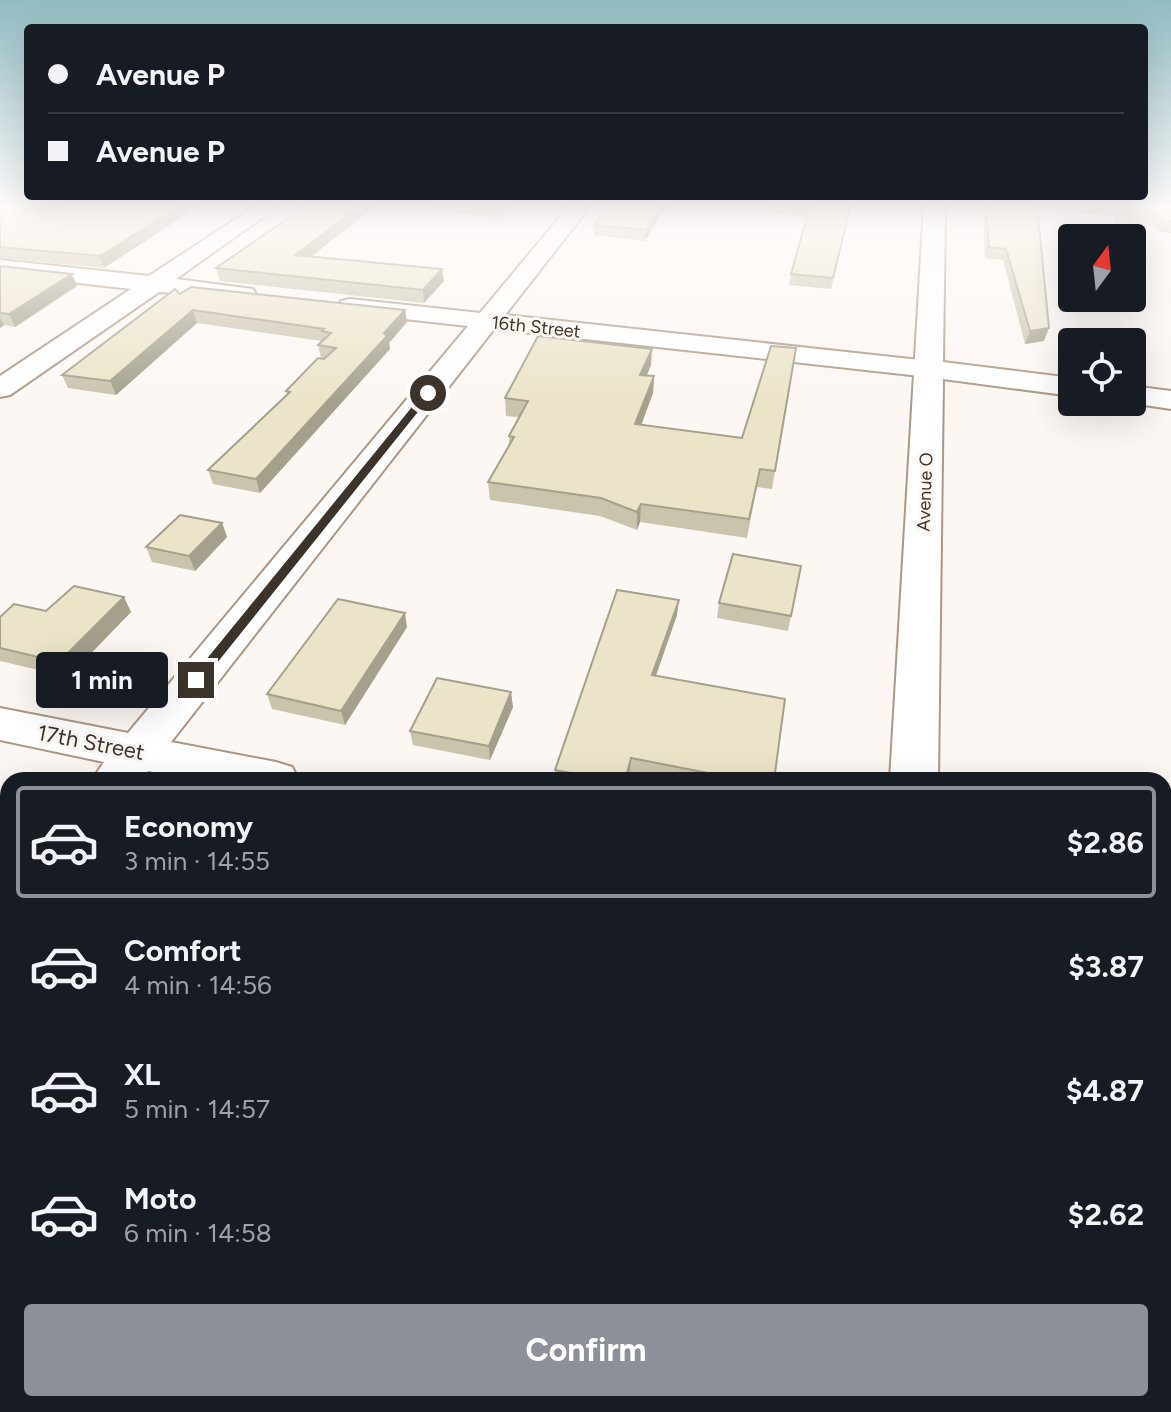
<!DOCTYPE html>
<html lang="en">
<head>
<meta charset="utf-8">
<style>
	body { margin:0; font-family:Figtree,sans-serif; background:#242831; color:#f1f3f6; height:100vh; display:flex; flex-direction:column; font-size:30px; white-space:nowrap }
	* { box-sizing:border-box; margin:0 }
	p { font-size:26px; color:#9ea1a6 }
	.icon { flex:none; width:44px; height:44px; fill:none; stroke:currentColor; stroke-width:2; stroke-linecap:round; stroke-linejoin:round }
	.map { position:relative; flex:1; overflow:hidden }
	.panel { position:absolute; left:0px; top:772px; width:1172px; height:640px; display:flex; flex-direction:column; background:#171b24; border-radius:24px 24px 0 0; box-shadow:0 8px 32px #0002 }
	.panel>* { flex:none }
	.top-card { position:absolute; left:24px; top:24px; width:1124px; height:176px; border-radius:8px; box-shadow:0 8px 32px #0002; display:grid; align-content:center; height:176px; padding:0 24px; background:#171b24 }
	.needle { width:52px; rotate:15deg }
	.tools { position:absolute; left:1058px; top:224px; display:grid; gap:16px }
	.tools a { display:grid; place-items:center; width:88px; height:88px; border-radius:8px; background:#171b24; box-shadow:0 8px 32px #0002; font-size:40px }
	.end { position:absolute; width:36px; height:36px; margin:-18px; border:10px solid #3c332b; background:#fff; box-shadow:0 0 0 4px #fff }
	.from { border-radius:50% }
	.bubble { position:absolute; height:56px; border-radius:8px; background:#171b24; box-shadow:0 8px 32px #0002; font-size:26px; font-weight:700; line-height:56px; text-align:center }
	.top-card b { display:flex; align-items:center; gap:28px; height:76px; font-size:30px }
	.top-card b+b { border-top:2px solid #363941 }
	.top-card i { width:20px; height:20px; background:#f1f3f6 }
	ul { padding:14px 0 0; list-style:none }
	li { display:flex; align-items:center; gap:24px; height:112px; margin:0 16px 12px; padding:0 8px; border:4px solid transparent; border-radius:8px }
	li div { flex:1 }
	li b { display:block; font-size:30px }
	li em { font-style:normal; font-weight:700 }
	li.on { border-color:#8c9099 }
	li>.icon { width:72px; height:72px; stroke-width:1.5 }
	.primary-button { display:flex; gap:16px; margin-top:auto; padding:16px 24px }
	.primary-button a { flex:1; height:92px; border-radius:8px; background:#8c9099; color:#fff; font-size:32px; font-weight:700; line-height:92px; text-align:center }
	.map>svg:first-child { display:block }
	.green { fill:#f3c3d0 }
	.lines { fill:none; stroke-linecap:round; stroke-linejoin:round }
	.street-casing { stroke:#ad9784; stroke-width:4 }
	.secondary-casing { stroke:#ad9784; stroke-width:4 }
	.street { fill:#fff; fill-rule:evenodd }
	.secondary { fill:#fff; fill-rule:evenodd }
	.wall { fill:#cac4ac }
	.shaded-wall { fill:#a4a08c }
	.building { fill:#ebe4c8; stroke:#a4a08c; stroke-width:2 }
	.route { fill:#3c332b }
	.labels { text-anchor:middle; stroke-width:6; stroke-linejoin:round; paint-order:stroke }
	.far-street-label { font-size:18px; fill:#3c332b; stroke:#fcf7f3 }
	.street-label { font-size:22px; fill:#3c332b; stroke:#fcf7f3 }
</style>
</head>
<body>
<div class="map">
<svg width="1171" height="1412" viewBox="0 0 1171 1412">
	<rect width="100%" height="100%" fill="#fcf7f3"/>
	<path class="green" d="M 1171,1086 L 1171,1412 L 994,1412 L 994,1404 L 1164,1404 L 1164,1088 Z"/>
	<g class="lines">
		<g class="street-casing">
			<g id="street">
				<path d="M 257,205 L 280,205 L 176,279 L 253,289 L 256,294 L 253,299 L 159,292 L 10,395 L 0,397 L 0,376 L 131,289 L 0,274 L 0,260 L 149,276 Z"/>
				<path d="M 570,205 L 591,205 L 505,315 L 929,361 L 939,363 L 943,369 L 939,375 L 929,377 L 494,329 L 171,742 L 276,762 L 292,767 L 299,780 L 191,780 L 148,771 L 141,780 L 92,780 L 104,762 L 0,740 L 0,708 L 128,733 L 468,326 L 350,313 L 341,311 L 338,306 L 341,301 L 350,299 L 480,313 Z"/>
				<path d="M 8,890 L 8,943 L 0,946 L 0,893 Z"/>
				<path d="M 1164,939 L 1171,941 L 1171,991 L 1164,989 Z"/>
			</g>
		</g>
		<g class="secondary-casing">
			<g id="secondary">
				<path d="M 924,205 L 945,205 L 943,362 L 1072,378 L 1072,396 L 943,379 L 938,780 L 890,780 Z"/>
				<path d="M 1132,386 L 1171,391 L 1171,409 L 1124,402 L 1132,402 Z"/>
				<rect x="846" y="1404" width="76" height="8"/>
			</g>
		</g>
		<use href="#street" class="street"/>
		<use href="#secondary" class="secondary"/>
	</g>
	<g class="wall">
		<path d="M 0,205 L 200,205 L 104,268 L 0,258 Z"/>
		<path d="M 307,205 L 377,205 L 311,256 L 444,281 L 424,303 L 220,281 L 216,268 Z"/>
		<path d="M 436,205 L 512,205 L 499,218 L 437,211 Z"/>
		<path d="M 667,205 L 645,241 L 594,235 L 594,225 Z"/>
		<path d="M 767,205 L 851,205 L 831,289 L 789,285 L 791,274 L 807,217 L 766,213 Z"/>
		<path d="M 983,205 L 1171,205 L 1171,233 L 1159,232 L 1157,227 L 1115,223 L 1113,216 L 1037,210 L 1044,341 L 1025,344 L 1003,260 L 985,258 Z"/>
		<path d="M 0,266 L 77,286 L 15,327 L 4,325 L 0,328 Z"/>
		<path d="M 180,294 L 405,310 L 407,322 L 389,343 L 390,349 L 260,493 L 213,484 L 208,470 L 287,395 L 286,391 L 321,358 L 318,345 L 322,341 L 197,323 L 116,395 L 68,388 L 62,375 Z"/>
		<path d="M 796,348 L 772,489 L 757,487 L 747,538 L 640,522 L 637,530 L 600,516 L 490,500 L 488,482 L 509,445 L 509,436 L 519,417 L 506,416 L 505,398 L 651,365 L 646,376 L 654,376 L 653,393 L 641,425 L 742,438 Z"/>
		<path d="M 222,523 L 227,537 L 195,571 L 152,562 L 146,547 Z"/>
		<path d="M 801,566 L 788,631 L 717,618 L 719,603 Z"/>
		<path d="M 46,611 L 131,612 L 68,677 L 0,661 L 0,617 Z"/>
		<path d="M 677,615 L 656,676 L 774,780 L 670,780 L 630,772 L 628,780 L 555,780 L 555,770 Z"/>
		<path d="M 407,627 L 345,725 L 272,709 L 267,694 Z"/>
		<path d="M 513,707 L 490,760 L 413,745 L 410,731 Z"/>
		<path d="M 8,1055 L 8,1168 L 0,1165 L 0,1057 Z"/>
	</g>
	<g class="shaded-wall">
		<path d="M 180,205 L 200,205 L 104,268 L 100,256 Z"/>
		<path d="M 361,205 L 377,205 L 298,267 L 295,255 Z"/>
		<path d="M 501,205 L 512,205 L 499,218 L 498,208 Z"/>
		<path d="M 661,205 L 667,205 L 645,241 L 646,230 Z"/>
		<path d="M 442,269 L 444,281 L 424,303 L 423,290 Z"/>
		<path d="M 72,274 L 77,286 L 15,327 L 9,314 Z"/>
		<path d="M 193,310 L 197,323 L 116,395 L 110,381 Z"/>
		<path d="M 405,310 L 407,322 L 389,343 L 390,349 L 260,493 L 256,479 Z"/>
		<path d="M 0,317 L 4,325 L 0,328 Z"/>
		<path d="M 1049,328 L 1044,341 L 1025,344 L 1030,331 Z"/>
		<path d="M 652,349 L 651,365 L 640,392 L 640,375 Z"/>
		<path d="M 654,376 L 653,393 L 635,442 L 635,424 Z"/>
		<path d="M 641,504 L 640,522 L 637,530 L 637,512 Z"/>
		<path d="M 222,523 L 227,537 L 195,571 L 189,556 Z"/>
		<path d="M 124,597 L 131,612 L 68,677 L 59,662 Z"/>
		<path d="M 679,600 L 677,615 L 651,689 L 652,675 Z"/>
		<path d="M 405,613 L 407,627 L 345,725 L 341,711 Z"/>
		<path d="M 511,692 L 513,707 L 490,760 L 489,746 Z"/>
		<path d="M 631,758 L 630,772 L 628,780 L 625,780 Z"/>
		<path d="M 8,1315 L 8,1343 L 0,1356 L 0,1328 Z"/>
		<path d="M 527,1404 L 530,1404 L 528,1412 L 524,1412 Z"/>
	</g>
	<g class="building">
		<path d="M 0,205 L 180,205 L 100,256 L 0,247 Z"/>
		<path d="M 307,205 L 361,205 L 295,255 L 442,269 L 423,290 L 216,268 Z"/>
		<path d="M 471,205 L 501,205 L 498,208 Z"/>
		<path d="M 610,205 L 661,205 L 646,230 L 594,225 Z"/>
		<path d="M 793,205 L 851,205 L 833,278 L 791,274 L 810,206 Z"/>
		<path d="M 986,205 L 1037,205 L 1049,328 L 1030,331 L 1006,249 L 989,247 Z"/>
		<path d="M 1113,205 L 1171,205 L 1171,221 L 1164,221 L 1162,215 L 1119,211 L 1117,205 Z"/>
		<path d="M 0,266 L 72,274 L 9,314 L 0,313 Z"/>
		<path d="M 191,287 L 405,310 L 384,333 L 387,336 L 256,479 L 208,470 L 290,392 L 286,391 L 318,358 L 324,359 L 336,348 L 318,345 L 331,333 L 322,331 L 324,329 L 193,310 L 110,381 L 62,375 L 175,289 L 180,294 Z"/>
		<path d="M 538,336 L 652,349 L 640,375 L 654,376 L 635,424 L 742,438 L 771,346 L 796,348 L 775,471 L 760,469 L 749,519 L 641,504 L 637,512 L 601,498 L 488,482 L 514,437 L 509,436 L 528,401 L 505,398 Z"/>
		<path d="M 180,515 L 222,523 L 189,556 L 146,547 Z"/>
		<path d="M 733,554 L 801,566 L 791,616 L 719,603 Z"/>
		<path d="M 74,586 L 124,597 L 59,662 L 0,648 L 0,617 L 14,604 L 46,611 Z"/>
		<path d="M 617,590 L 679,600 L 652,675 L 785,699 L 774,780 L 744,780 L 631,758 L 625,780 L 606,780 L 555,770 Z"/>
		<path d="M 338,599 L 405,613 L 341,711 L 267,694 Z"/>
		<path d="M 437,678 L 511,692 L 489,746 L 410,731 Z"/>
		<path d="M 3,1053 L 8,1055 L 8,1162 L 0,1160 L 0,1057 Z"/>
		<path d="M 0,1247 L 8,1250 L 8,1315 L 0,1328 Z"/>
		<path d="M 459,1404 L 527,1404 L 524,1412 L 456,1412 Z"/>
		<path d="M 616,1404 L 702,1404 L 701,1412 L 614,1412 Z"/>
	</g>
	<linearGradient id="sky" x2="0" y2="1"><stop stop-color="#91bbc2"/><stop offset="0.51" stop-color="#fefbfa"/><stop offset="1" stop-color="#fefbfa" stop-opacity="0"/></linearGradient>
	<rect width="1171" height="402" fill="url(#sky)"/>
	<path class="route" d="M 425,391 L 433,393 L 201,683 L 192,683 L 192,677 Z"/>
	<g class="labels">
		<g class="far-street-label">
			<text transform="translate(536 327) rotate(6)" y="6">16th Street</text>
			<text transform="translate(925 492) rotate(-88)" y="6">Avenue O</text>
		</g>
		<g class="street-label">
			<text transform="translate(91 742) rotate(11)" y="8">17th Street</text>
		</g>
	</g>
</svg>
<div class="tools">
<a><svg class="needle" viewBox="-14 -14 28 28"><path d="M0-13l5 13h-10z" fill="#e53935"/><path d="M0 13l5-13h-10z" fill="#9ea1a6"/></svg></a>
<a><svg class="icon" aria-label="locate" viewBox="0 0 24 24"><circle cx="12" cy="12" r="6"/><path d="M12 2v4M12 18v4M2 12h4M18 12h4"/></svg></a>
</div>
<i class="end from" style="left:428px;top:393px"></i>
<i class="end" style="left:196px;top:680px"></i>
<div class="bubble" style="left:36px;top:652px;width:132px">1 min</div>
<div class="top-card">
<b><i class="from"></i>Avenue P</b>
<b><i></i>Avenue P</b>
</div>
<section class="panel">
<ul>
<li class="on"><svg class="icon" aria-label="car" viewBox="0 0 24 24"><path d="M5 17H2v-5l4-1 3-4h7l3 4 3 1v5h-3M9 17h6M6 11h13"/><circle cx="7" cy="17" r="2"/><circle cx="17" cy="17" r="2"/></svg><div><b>Economy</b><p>3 min · 14:55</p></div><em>$2.86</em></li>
<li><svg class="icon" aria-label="car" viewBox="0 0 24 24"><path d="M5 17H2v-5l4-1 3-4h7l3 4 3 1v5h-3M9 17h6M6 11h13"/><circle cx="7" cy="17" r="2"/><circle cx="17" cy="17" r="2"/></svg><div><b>Comfort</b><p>4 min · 14:56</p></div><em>$3.87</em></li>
<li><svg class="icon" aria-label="car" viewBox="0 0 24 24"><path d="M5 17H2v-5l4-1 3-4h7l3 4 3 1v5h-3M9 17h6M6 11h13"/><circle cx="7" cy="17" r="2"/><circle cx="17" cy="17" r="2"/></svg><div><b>XL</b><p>5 min · 14:57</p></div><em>$4.87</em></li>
<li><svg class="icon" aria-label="car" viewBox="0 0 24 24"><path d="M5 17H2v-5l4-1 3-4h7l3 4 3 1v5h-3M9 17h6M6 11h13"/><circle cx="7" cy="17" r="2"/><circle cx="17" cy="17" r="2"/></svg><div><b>Moto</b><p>6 min · 14:58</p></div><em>$2.62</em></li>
</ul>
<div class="primary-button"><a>Confirm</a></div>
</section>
</div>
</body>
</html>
